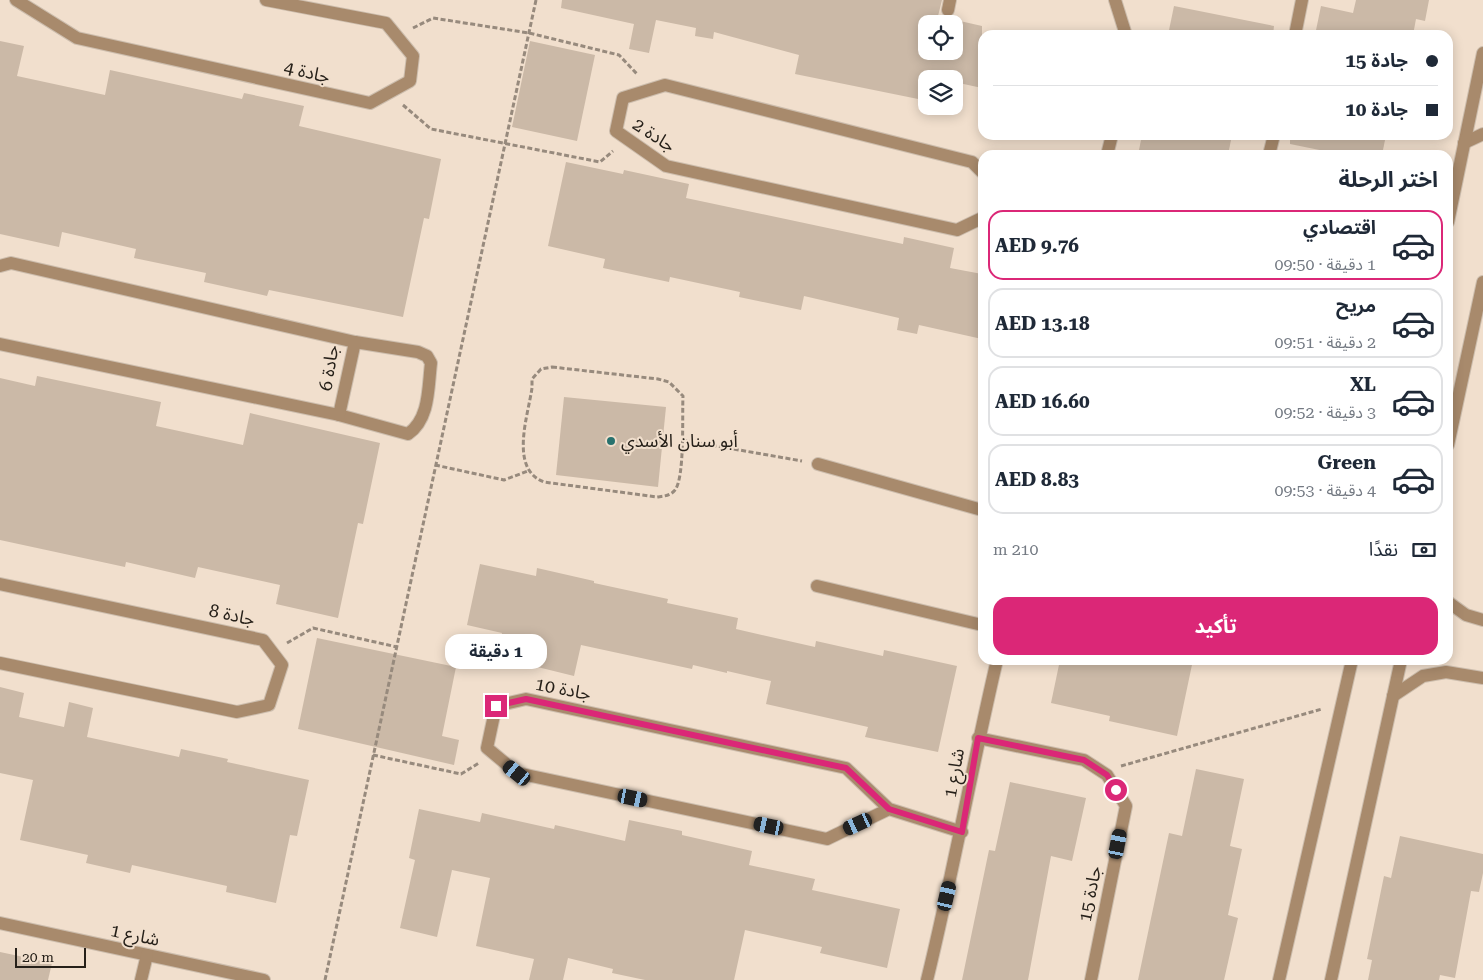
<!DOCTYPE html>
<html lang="ar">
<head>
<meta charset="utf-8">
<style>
	body { margin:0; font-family:"Roboto Serif","Noto Sans Arabic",serif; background:#f6f6f7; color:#1f2937; direction:rtl; height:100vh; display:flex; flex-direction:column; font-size:19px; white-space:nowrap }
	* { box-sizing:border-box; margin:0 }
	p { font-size:16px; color:#747a83 }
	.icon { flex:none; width:28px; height:28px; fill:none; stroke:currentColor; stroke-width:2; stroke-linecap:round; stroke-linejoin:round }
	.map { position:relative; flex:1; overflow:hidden; direction:ltr }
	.sheet { position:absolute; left:978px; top:150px; width:475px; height:515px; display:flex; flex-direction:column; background:#fff; border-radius:15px; box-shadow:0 2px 12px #0003; direction:rtl }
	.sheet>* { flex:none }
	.hud { position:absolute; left:978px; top:30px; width:475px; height:110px; border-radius:15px; box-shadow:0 2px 12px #0003; direction:rtl; display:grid; align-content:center; height:110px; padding:0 15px; background:#fff }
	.controls { position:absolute; left:918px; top:15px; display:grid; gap:10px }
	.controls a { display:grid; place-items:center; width:45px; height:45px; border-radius:10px; background:#fff; box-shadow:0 2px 12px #0003; font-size:25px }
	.scale { position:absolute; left:15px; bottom:12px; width:71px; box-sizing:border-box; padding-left:5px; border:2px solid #262019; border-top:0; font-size:14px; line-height:18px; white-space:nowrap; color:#262019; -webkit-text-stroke:4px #f1dfcd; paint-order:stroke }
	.end { position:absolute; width:22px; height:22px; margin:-11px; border:6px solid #db2777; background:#fff; box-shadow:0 0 0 2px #fff }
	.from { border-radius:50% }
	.bubble { position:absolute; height:35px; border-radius:15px; background:#fff; box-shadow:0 2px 12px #0003; font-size:16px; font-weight:700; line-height:35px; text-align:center; direction:rtl }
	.car { position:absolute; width:15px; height:30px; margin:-15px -8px; border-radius:6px; box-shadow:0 0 4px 1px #0007; background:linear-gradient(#222 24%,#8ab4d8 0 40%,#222 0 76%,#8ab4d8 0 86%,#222 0) }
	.hud b { display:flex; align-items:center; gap:18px; height:48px; font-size:19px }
	.hud b+b { border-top:1px solid #e0e1e3 }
	.hud i { width:12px; height:12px; background:#1f2937 }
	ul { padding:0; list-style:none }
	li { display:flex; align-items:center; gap:15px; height:70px; margin:0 10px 8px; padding:0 5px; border:2px solid #e0e1e3; border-radius:15px }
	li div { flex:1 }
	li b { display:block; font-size:19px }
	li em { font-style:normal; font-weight:700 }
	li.selected { border-color:#db2777 }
	li>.icon { width:45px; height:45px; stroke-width:1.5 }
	h2 { padding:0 15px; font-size:22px; line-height:60px }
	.pay { display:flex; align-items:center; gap:12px; height:55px; padding:0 15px; font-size:19px }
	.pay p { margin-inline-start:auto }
	.action { display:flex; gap:10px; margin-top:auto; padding:10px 15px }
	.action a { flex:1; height:58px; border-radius:15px; background:#db2777; color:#fff; font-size:20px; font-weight:700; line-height:58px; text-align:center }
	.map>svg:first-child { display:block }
	.building { fill:#cbb9a7; fill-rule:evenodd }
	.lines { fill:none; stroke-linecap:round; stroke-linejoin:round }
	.service-casing { stroke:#ccbdad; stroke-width:14 }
	.minor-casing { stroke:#ccbdad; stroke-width:14 }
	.tertiary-casing { stroke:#ccbdad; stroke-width:14 }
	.path { stroke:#978a7d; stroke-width:3; stroke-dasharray:5 2.5; stroke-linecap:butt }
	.service { stroke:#a88a6c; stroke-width:12 }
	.minor { stroke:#a88a6c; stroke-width:12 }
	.tertiary { stroke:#a88a6c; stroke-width:12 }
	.route { stroke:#db2777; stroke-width:6 }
	.poi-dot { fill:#28726e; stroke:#f1dfcd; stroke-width:2 }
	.labels { text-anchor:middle; stroke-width:4; stroke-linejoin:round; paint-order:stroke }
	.street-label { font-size:18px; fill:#262019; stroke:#f1dfcd }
	.poi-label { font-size:18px; fill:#262019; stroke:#f1dfcd; text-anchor:start }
</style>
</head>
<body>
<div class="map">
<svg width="1483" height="980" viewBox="0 0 1483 980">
	<rect width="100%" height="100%" fill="#f1dfcd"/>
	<g class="building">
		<path d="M 562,0 L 942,0 L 938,16 L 982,26 L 982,88 L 959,83 L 957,94 L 954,93 L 954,79 L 926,79 L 923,100 L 795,74 L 799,55 L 714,32 L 713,39 L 695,36 L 696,28 L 656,20 L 649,53 L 629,49 L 634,24 L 561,8 ZM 926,24 L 954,24 L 954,51 L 926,51 Z"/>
		<path d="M 1356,0 L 1429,0 L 1425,21 L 1416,19 L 1413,35 L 1315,35 L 1321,6 L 1353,13 Z"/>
		<path d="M 1174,6 L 1274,26 L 1273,35 L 1168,35 Z"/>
		<path d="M 0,41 L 24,46 L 17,76 L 105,95 L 110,70 L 242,99 L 244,93 L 304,106 L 299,126 L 441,159 L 429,219 L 424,218 L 403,317 L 269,290 L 267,296 L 204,282 L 206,273 L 134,258 L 136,249 L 62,232 L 59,247 L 0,234 Z"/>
		<path d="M 530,41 L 595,55 L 577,141 L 512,127 Z"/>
		<path d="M 1142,135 L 1232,135 L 1228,155 L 1138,155 Z"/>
		<path d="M 1290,135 L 1386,135 L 1382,155 L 1344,155 L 1290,144 Z"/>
		<path d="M 566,162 L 623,174 L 624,170 L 689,184 L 686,198 L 903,244 L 904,237 L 954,248 L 950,268 L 982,274 L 982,339 L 919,325 L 917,334 L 897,330 L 899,318 L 804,296 L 801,310 L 739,297 L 740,292 L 670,277 L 669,282 L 603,268 L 605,259 L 548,246 Z"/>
		<path d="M 37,376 L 161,402 L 156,426 L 243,445 L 250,413 L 380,443 L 363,524 L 358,523 L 338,618 L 276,604 L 280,585 L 198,567 L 195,578 L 126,562 L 125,567 L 0,540 L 0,378 L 35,386 Z"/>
		<path d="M 564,397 L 666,407 L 658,487 L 556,475 Z"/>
		<path d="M 480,564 L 536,576 L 537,568 L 594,581 L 594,583 L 668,599 L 667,603 L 738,618 L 736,629 L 815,647 L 816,641 L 883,656 L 884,650 L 957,666 L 938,752 L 865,737 L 868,727 L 766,704 L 771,681 L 727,671 L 727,673 L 693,665 L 692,669 L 581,645 L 574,676 L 497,657 L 502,633 L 467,625 Z"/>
		<path d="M 317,638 L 456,667 L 442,736 L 459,740 L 454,765 L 298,729 Z"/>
		<path d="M 1060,660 L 1193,660 L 1177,736 L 1109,721 L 1110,716 L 1051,703 Z"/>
		<path d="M 0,687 L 24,693 L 19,717 L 64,727 L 69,702 L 93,708 L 87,737 L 179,757 L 181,749 L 228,759 L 227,762 L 309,780 L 297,836 L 290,835 L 276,903 L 226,892 L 227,886 L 132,865 L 130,873 L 86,863 L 88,855 L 20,840 L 33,780 L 0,773 Z"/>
		<path d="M 1196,769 L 1244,779 L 1230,846 L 1242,849 L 1228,915 L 1238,918 L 1224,980 L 1138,980 L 1169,833 L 1182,836 Z"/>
		<path d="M 1010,782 L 1086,798 L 1072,861 L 1051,856 L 1028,980 L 962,980 L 989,850 L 995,851 Z"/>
		<path d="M 419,809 L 480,822 L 482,813 L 554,829 L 555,825 L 625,841 L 629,820 L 682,831 L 682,835 L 752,851 L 749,865 L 815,879 L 812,890 L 900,909 L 887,968 L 820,953 L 822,947 L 745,930 L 734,980 L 645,980 L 612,973 L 613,969 L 568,958 L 563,980 L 529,980 L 534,959 L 476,946 L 490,878 L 452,870 L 437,937 L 400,928 L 415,860 L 409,858 Z"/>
		<path d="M 1400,836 L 1483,854 L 1483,873 L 1479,892 L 1471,891 L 1455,978 L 1440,975 L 1439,980 L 1368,980 L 1372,960 L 1367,959 L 1384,876 L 1391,878 Z"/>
		<path d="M 0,952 L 52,963 L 48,980 L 0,980 Z"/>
	</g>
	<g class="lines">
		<g class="service-casing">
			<g id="service">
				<path d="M 948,10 L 950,0"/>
				<path d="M 339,415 L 408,434 C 430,419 428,387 431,363 L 427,356 L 418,352 L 355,342"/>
				<path d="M 818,464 L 982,510"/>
				<path d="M 817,586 L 982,625"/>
			</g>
		</g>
		<g class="minor-casing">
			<g id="minor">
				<path d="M 16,0 L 77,38 L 370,103 L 410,81 L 413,56 L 386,23 L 266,0"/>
				<path d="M 1115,0 L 1126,35"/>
				<path d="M 1295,35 L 1302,0"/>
				<path d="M 1107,155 L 1112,135"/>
				<path d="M 1269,155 L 1274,135"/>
				<path d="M 982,172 L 972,162 L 665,85 L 623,98 L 616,131 L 666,166 L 957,230 L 982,218"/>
				<path d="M 0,266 L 11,263 L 355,342 L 339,415 L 0,344"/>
				<path d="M 0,584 L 263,640 L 282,665 L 269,705 L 237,712 L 0,663"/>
				<path d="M 1448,602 L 1466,615 L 1483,620"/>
				<path d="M 1393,696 L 1423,676 L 1446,672 L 1483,678"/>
				<path d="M 978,738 L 1084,760 L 1107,775 L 1126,806 L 1091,980"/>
				<path d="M 889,809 L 827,839 L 517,773 L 487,748 L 496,706 L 526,699 L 846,768 L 889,809 L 962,832"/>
				<path d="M 0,923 L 264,980"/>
				<path d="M 141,980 L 147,955"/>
				<path d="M 927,980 C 953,874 972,766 997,660"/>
			</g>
		</g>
		<g class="tertiary-casing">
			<g id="tertiary">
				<path d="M 1464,143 L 1483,134"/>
				<path d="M 1448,222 L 1483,53"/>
				<path d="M 1448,445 L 1483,282"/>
				<path d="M 1279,980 L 1352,660"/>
				<path d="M 1331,980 L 1401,660"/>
			</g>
		</g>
		<g class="path">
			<path d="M 413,28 L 433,18 L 529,33 L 619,55 L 637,74"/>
			<path d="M 403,105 L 431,129 L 600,162 L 613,151"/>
			<path d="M 552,367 L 658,379 L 669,382 L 683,396 C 682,415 685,477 675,490 C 670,496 664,496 657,497 L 544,482 C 509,469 528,416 532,388 L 532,379 L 541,369 Z"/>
			<path d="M 682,440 L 802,461"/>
			<path d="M 435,465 L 504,480 L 528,471"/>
			<path d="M 287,643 L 313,628 L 397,647"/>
			<path d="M 373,755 L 461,774 L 479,763"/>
			<path d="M 1121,766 L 1322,709"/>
			<path d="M 325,980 L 536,0"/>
		</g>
		<use href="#service" class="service"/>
		<use href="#minor" class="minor"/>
		<use href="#tertiary" class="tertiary"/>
	</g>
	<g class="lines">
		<path class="route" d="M 496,706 L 526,699 L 846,768 L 889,809 L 962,832 L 978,738 L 1084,760 L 1107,775 L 1116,790"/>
	</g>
	<circle class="poi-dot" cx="611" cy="441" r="5"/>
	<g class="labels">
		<g class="street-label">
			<text transform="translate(307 72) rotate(13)" y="6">جادة 4</text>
			<text transform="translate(654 135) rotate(33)" y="6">جادة 2</text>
			<text transform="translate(329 368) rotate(-81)" y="6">جادة 6</text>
			<text transform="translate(232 615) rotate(12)" y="6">جادة 8</text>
			<text transform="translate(563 689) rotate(11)" y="6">جادة 10</text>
			<text transform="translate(954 773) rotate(-80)" y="6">شارع 1</text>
			<text transform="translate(1090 894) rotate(-79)" y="6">جادة 15</text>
			<text transform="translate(135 935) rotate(12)" y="6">شارع 1</text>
		</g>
		<g class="poi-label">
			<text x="621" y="447">أبو سنان الأسدي</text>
		</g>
	</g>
</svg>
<div class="controls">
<a><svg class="icon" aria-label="locate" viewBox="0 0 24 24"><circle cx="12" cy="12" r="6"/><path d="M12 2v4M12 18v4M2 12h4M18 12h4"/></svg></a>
<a><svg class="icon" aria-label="layers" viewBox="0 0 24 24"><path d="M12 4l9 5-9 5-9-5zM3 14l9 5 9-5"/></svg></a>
</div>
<div class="scale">20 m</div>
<i class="end from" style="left:1116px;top:790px"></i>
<i class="end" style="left:496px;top:706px"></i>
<div class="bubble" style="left:445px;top:634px;width:102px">1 دقيقة</div>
<i class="car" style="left:517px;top:773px;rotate:309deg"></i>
<i class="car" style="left:633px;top:798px;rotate:102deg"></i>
<i class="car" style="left:858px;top:824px;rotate:245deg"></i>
<i class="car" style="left:769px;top:826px;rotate:282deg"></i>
<i class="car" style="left:1118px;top:844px;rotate:11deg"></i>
<i class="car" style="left:947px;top:896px;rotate:13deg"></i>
<div class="hud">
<b><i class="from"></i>جادة 15</b>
<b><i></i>جادة 10</b>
</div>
<section class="sheet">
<h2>اختر الرحلة</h2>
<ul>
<li class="selected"><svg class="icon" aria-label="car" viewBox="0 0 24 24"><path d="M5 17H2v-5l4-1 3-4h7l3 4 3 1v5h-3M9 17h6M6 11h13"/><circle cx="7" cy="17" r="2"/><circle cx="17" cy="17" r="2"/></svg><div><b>اقتصادي</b><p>1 دقيقة · 09:50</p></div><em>AED 9.76</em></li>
<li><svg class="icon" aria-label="car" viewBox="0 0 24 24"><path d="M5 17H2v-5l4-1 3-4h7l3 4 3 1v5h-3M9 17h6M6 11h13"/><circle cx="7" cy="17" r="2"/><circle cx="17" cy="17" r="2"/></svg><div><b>مريح</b><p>2 دقيقة · 09:51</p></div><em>AED 13.18</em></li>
<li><svg class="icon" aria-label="car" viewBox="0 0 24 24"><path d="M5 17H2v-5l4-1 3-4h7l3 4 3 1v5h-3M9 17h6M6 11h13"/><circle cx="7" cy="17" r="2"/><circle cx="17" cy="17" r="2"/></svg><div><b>XL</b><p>3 دقيقة · 09:52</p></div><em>AED 16.60</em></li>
<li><svg class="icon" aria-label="car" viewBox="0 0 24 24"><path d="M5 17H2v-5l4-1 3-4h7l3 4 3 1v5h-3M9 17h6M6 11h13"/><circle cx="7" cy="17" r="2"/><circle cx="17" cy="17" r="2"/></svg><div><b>Green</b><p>4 دقيقة · 09:53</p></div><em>AED 8.83</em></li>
</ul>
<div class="pay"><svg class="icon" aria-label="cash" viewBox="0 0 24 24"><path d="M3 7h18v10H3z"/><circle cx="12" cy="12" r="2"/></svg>نقدًا<p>210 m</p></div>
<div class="action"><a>تأكيد</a></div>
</section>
</div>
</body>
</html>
